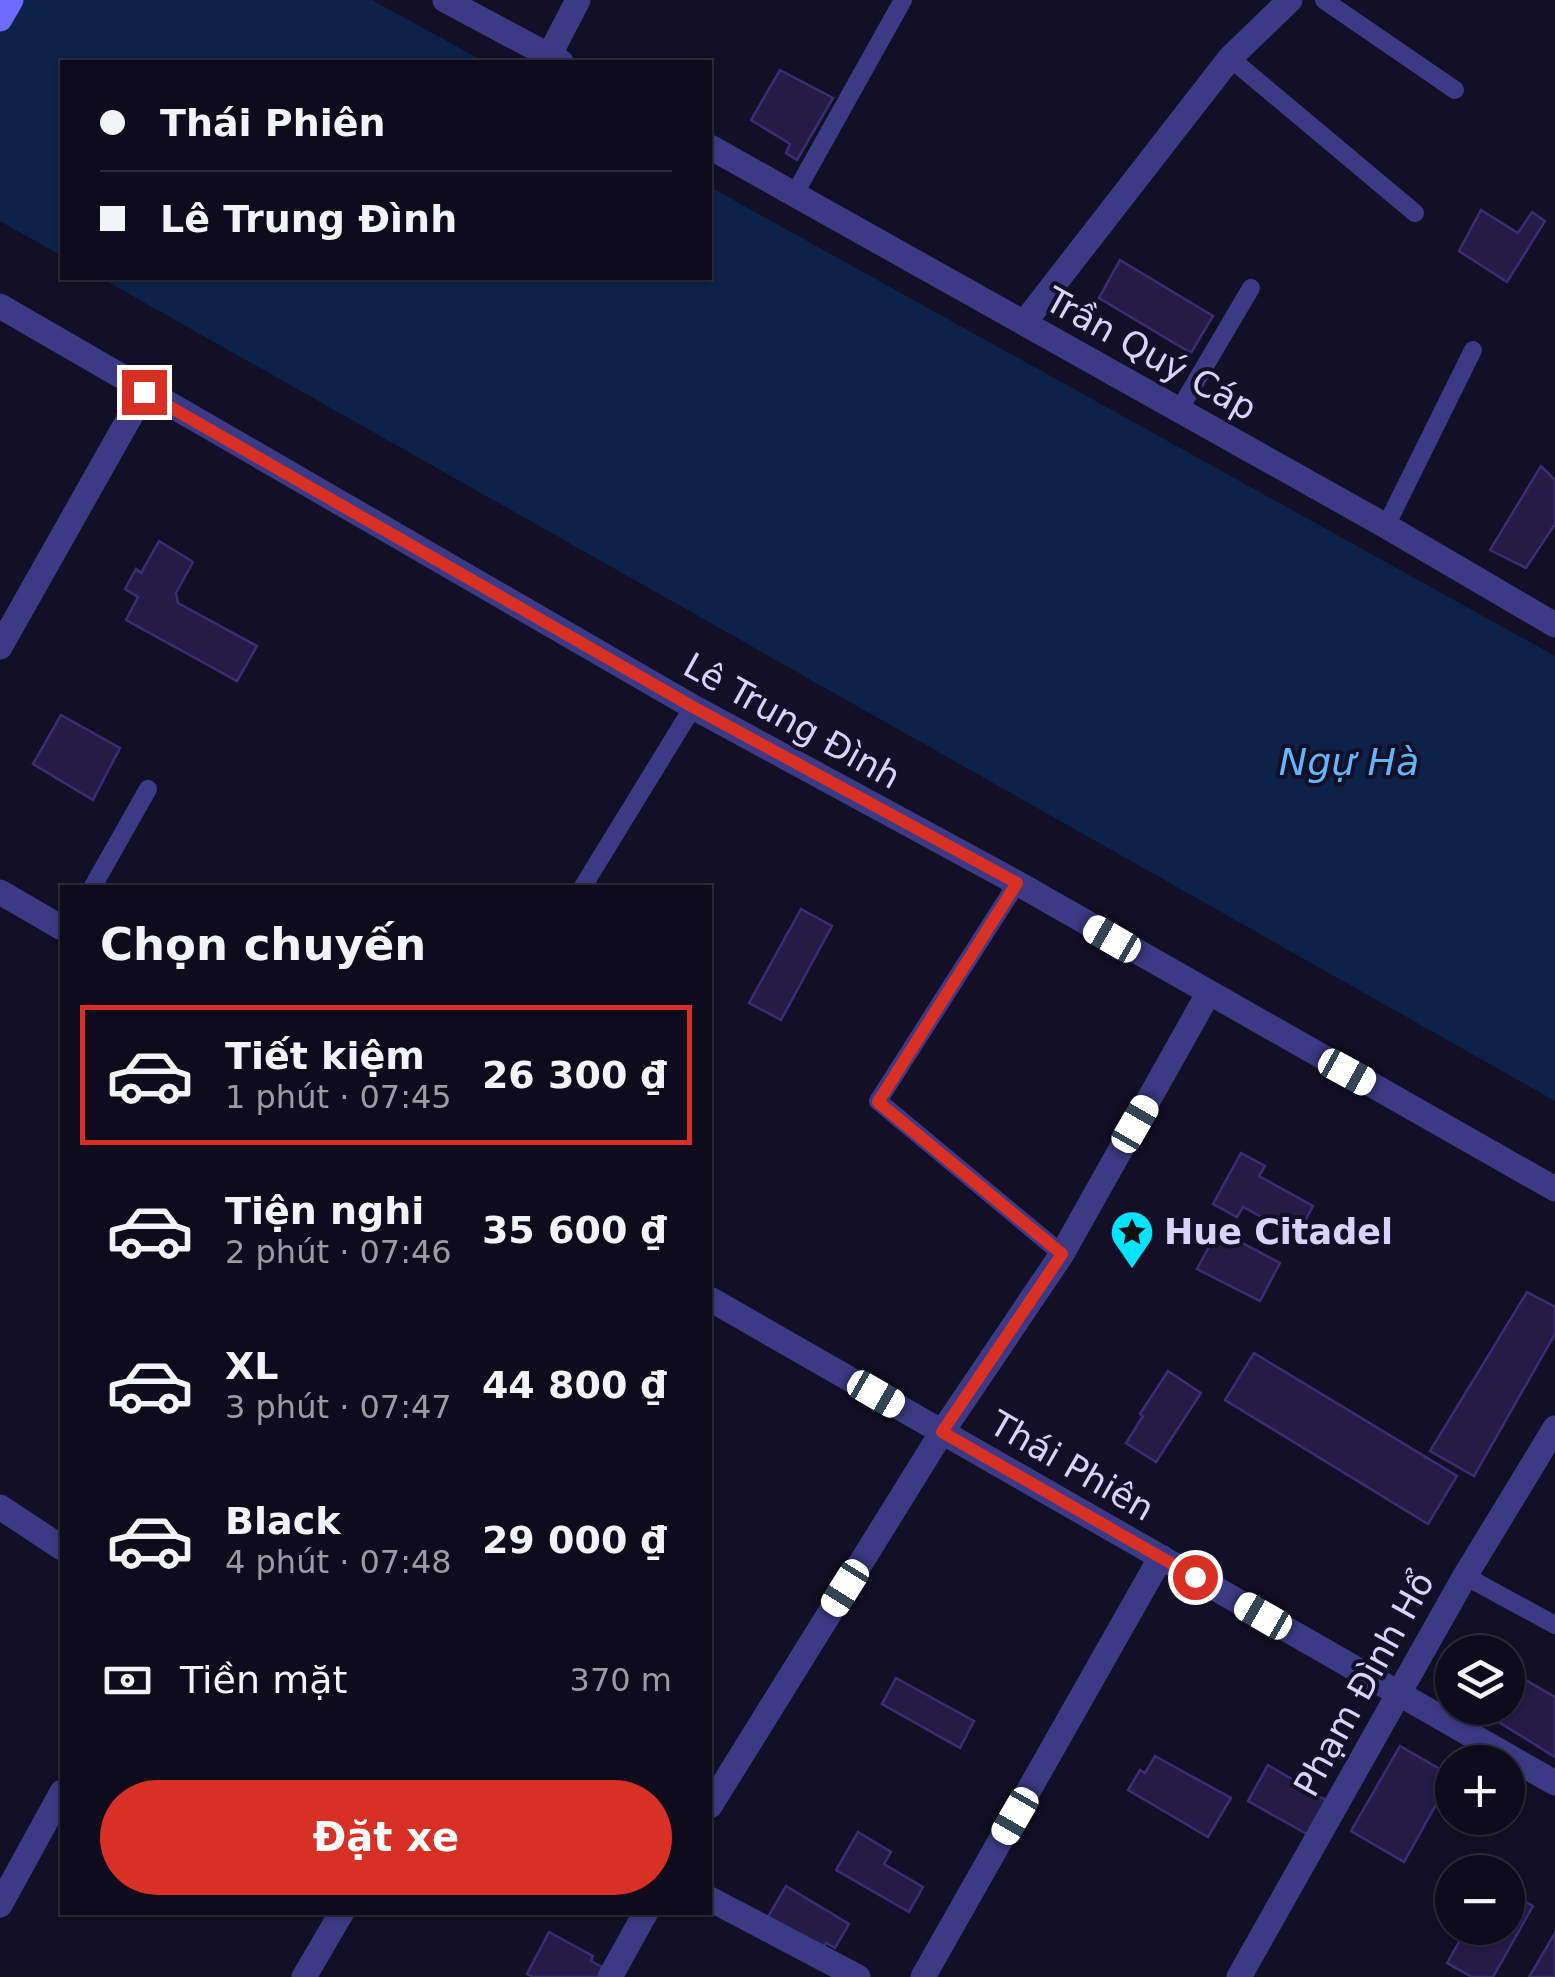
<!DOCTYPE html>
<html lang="vi">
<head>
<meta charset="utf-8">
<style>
	body { margin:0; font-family:"DejaVu Sans",sans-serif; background:#171425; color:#f1f3f6; height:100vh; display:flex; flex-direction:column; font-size:38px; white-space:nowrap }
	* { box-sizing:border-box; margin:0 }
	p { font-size:32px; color:#9b9ba3 }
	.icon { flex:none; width:55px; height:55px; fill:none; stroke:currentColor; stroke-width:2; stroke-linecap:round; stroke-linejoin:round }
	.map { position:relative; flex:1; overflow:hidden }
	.panel { position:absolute; left:60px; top:885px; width:652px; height:1030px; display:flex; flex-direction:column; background:#0e0b1c; border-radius:0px; box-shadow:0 2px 8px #0004,0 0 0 2px #2e2b3b }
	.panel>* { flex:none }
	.top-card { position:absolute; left:60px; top:60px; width:652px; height:220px; border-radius:0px; box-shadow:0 2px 8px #0004,0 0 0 2px #2e2b3b; display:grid; align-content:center; height:220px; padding:0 40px; background:#0e0b1c }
	.tools { position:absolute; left:1435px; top:1635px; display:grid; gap:20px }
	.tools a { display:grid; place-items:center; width:90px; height:90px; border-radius:50%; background:#0e0b1c; box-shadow:0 2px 8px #0004,0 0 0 2px #2e2b3b; font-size:50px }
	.end { position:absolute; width:45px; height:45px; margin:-22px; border:12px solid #d93025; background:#fff; box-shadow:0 0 0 5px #fff }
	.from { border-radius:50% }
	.car { position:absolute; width:30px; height:60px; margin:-30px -15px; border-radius:12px; box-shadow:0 0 8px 2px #0007; background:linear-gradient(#fff 24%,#345 0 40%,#fff 0 76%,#345 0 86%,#fff 0) }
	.top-card b { display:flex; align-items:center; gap:35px; height:95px; font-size:38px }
	.top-card b+b { border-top:2px solid #2e2b3b }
	.top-card i { width:25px; height:25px; background:#f1f3f6 }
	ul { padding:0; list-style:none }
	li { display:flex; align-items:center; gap:30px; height:140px; margin:0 20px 15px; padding:0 20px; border:5px solid transparent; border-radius:0px }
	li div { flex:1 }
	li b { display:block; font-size:38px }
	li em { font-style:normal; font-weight:800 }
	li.on { border-color:#d93025 }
	li>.icon { width:90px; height:90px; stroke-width:1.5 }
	h2 { padding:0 40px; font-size:45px; line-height:120px }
	.pay { display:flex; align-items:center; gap:25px; height:110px; padding:0 40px; font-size:38px }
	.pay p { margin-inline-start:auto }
	.action { display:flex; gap:20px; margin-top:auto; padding:20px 40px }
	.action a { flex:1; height:115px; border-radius:60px; background:#d93025; color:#fff; font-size:40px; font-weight:800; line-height:115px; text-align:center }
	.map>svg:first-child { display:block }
	.water { fill:#0c2248 }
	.building { fill:#241b47; stroke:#3b2d73; stroke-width:2.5 }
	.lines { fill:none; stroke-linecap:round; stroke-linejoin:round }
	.lane { stroke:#3d3a85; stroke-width:18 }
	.street { stroke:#3d3a85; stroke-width:25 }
	.secondary { stroke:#6f6bff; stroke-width:25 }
	.route { stroke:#d93025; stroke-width:12 }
	.labels { text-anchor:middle; stroke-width:8; stroke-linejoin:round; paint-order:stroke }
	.street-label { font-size:35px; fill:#d9d4ff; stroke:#130f26 }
	.poi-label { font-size:35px; font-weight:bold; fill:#d9d4ff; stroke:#130f26; text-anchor:start }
	.water-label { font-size:38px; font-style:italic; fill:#62b6ff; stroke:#130f26 }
</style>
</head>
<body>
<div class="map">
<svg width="1555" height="1977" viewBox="0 0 1555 1977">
	<rect width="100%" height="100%" fill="#130f26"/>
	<g class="water">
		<path d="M 0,0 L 372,0 L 485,62 L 62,62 L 62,256 L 0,221 Z"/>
		<path d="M 710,187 L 1555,656 L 1555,1101 L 101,278 L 710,278 Z"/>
	</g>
	<g class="building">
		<path d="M 780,70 L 833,98 L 797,160 L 786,153 L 790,144 L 751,120 Z"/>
		<path d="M 1481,210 L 1518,233 L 1532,212 L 1545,221 L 1507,282 L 1459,251 Z"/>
		<path d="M 1120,260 L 1213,316 L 1191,353 L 1099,298 Z"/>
		<path d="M 1541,466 L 1555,480 L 1555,524 L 1526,568 L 1490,550 Z"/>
		<path d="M 159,541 L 193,562 L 176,593 L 178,603 L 257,646 L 237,681 L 126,620 L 138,597 L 125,589 L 136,569 L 141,573 Z"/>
		<path d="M 61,715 L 120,748 L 93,800 L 33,764 Z"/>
		<path d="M 801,909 L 832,926 L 781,1020 L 749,1003 Z"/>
		<path d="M 1241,1153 L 1265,1166 L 1259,1176 L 1313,1206 L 1297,1236 L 1243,1207 L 1237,1217 L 1213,1204 Z"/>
		<path d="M 1218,1230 L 1280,1263 L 1260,1301 L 1197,1269 Z"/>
		<path d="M 1527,1292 L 1555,1307 L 1555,1334 L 1474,1476 L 1430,1451 Z"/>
		<path d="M 1254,1353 L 1457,1476 L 1428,1524 L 1225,1400 Z"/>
		<path d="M 1168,1371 L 1201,1393 L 1156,1462 L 1126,1443 L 1143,1416 L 1140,1414 Z"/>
		<path d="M 896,1678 L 974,1721 L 960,1748 L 882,1704 Z"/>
		<path d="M 1522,1678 L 1555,1697 L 1555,1757 L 1497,1721 Z"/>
		<path d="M 1400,1746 L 1452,1776 L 1404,1862 L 1351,1831 Z"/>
		<path d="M 1155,1756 L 1231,1798 L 1208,1837 L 1128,1790 L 1140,1770 L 1145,1773 Z"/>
		<path d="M 1268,1765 L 1302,1785 L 1299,1789 L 1327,1800 L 1312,1837 L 1248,1801 Z"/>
		<path d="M 858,1832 L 891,1852 L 884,1864 L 923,1887 L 909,1912 L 836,1870 Z"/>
		<path d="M 786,1886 L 849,1924 L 835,1948 L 826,1943 L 816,1959 L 762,1927 Z"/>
		<path d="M 1508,1892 L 1533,1906 L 1493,1977 L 1472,1977 L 1447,1963 L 1467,1928 L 1508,1928 Z"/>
		<path d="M 549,1932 L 593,1956 L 591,1961 L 611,1972 L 608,1977 L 533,1977 L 527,1974 Z"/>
		<path d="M 1555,1933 L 1555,1977 L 1529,1977 Z"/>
	</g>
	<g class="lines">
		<g class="lane">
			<path d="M 1324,0 L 1455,90"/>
			<path d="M 1230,58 L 1415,213"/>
			<path d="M 794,195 L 903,0"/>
			<path d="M 1179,410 L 1251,288"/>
			<path d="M 1386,526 L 1473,350"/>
			<path d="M 1017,883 L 878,1101 L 1062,1254"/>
			<path d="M 92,888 L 148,789"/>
			<path d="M 582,888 L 693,707"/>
			<path d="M 1465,1576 L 1555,1625"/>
		</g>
		<g class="street">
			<path d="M 445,0 L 561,62"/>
			<path d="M 549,56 L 578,0"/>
			<path d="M 710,147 L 1386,526 L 1555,625"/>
			<path d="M 0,306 L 693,707 L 1017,883 L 1555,1189"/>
			<path d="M 1024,323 L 1230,58 L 1290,0"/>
			<path d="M 0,647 L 144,392"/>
			<path d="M 0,892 L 62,928"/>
			<path d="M 710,1299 L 1555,1783"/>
			<path d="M 0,1507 L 62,1548"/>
			<path d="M 710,1806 L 942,1432 L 1062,1254 L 1208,994"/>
			<path d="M 710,1899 L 858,1977"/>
			<path d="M 0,1905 L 62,1792"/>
			<path d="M 304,1977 L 342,1912"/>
			<path d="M 610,1977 L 646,1912"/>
			<path d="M 923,1977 L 1161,1557"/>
			<path d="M 1239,1977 L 1465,1576 L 1555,1428"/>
		</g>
		<path class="secondary" d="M 0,19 L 11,0"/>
	</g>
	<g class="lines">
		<path class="route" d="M 144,392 L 693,707 L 1017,883 L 878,1102 L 1062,1254 L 942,1432 L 1195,1577"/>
	</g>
	<defs>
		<g id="sight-pin" transform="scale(2.25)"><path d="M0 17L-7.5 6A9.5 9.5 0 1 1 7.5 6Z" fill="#00e5ff" stroke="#130f26"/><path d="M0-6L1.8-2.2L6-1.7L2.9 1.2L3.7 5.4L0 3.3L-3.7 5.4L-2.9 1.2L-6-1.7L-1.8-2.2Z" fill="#111"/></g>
	</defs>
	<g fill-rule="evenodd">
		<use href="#sight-pin" x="1132" y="1232"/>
	</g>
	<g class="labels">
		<g class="street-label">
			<text transform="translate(1151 354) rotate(29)" y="12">Trần Quý Cáp</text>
			<text transform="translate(792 721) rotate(29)" y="12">Lê Trung Đình</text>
			<text transform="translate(1072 1466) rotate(30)" y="12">Thái Phiên</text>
			<text transform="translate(1364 1684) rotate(-61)" y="12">Phạm Đình Hổ</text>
		</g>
		<g class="poi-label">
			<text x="1164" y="1244">Hue Citadel</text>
		</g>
		<g class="water-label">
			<text x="1349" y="775">Ngự Hà</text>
		</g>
	</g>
</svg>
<div class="tools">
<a><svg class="icon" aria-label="layers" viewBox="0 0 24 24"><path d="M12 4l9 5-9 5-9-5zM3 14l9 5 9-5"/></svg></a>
<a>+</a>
<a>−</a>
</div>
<i class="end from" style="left:1195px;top:1577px"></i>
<i class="end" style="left:144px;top:392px"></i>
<i class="car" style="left:1112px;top:939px;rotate:300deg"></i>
<i class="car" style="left:1347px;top:1072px;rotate:119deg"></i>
<i class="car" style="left:1135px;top:1124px;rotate:30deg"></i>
<i class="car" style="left:876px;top:1394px;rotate:120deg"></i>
<i class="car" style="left:845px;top:1588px;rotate:212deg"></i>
<i class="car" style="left:1263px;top:1616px;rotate:300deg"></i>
<i class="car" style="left:1015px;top:1816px;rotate:210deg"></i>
<div class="top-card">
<b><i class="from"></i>Thái Phiên</b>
<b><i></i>Lê Trung Đình</b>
</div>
<section class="panel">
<h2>Chọn chuyến</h2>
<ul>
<li class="on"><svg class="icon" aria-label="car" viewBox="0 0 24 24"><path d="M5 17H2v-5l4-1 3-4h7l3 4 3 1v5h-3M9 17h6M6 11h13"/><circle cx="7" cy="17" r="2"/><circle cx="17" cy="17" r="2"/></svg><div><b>Tiết kiệm</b><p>1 phút · 07:45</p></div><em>26 300 ₫</em></li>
<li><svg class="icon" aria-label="car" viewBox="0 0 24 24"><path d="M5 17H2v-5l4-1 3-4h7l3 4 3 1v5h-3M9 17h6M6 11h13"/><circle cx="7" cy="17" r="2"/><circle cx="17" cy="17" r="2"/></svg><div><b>Tiện nghi</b><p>2 phút · 07:46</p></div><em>35 600 ₫</em></li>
<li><svg class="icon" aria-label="car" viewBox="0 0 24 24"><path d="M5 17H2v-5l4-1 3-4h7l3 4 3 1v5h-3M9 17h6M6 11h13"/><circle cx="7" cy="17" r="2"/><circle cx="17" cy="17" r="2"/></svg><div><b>XL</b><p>3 phút · 07:47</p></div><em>44 800 ₫</em></li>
<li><svg class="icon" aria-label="car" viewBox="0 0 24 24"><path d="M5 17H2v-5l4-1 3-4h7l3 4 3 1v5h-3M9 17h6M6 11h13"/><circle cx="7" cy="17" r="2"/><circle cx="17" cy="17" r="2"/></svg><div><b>Black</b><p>4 phút · 07:48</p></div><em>29 000 ₫</em></li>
</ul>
<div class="pay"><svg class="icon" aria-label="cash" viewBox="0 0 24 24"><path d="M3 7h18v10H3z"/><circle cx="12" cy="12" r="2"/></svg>Tiền mặt<p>370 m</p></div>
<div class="action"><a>Đặt xe</a></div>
</section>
</div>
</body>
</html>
